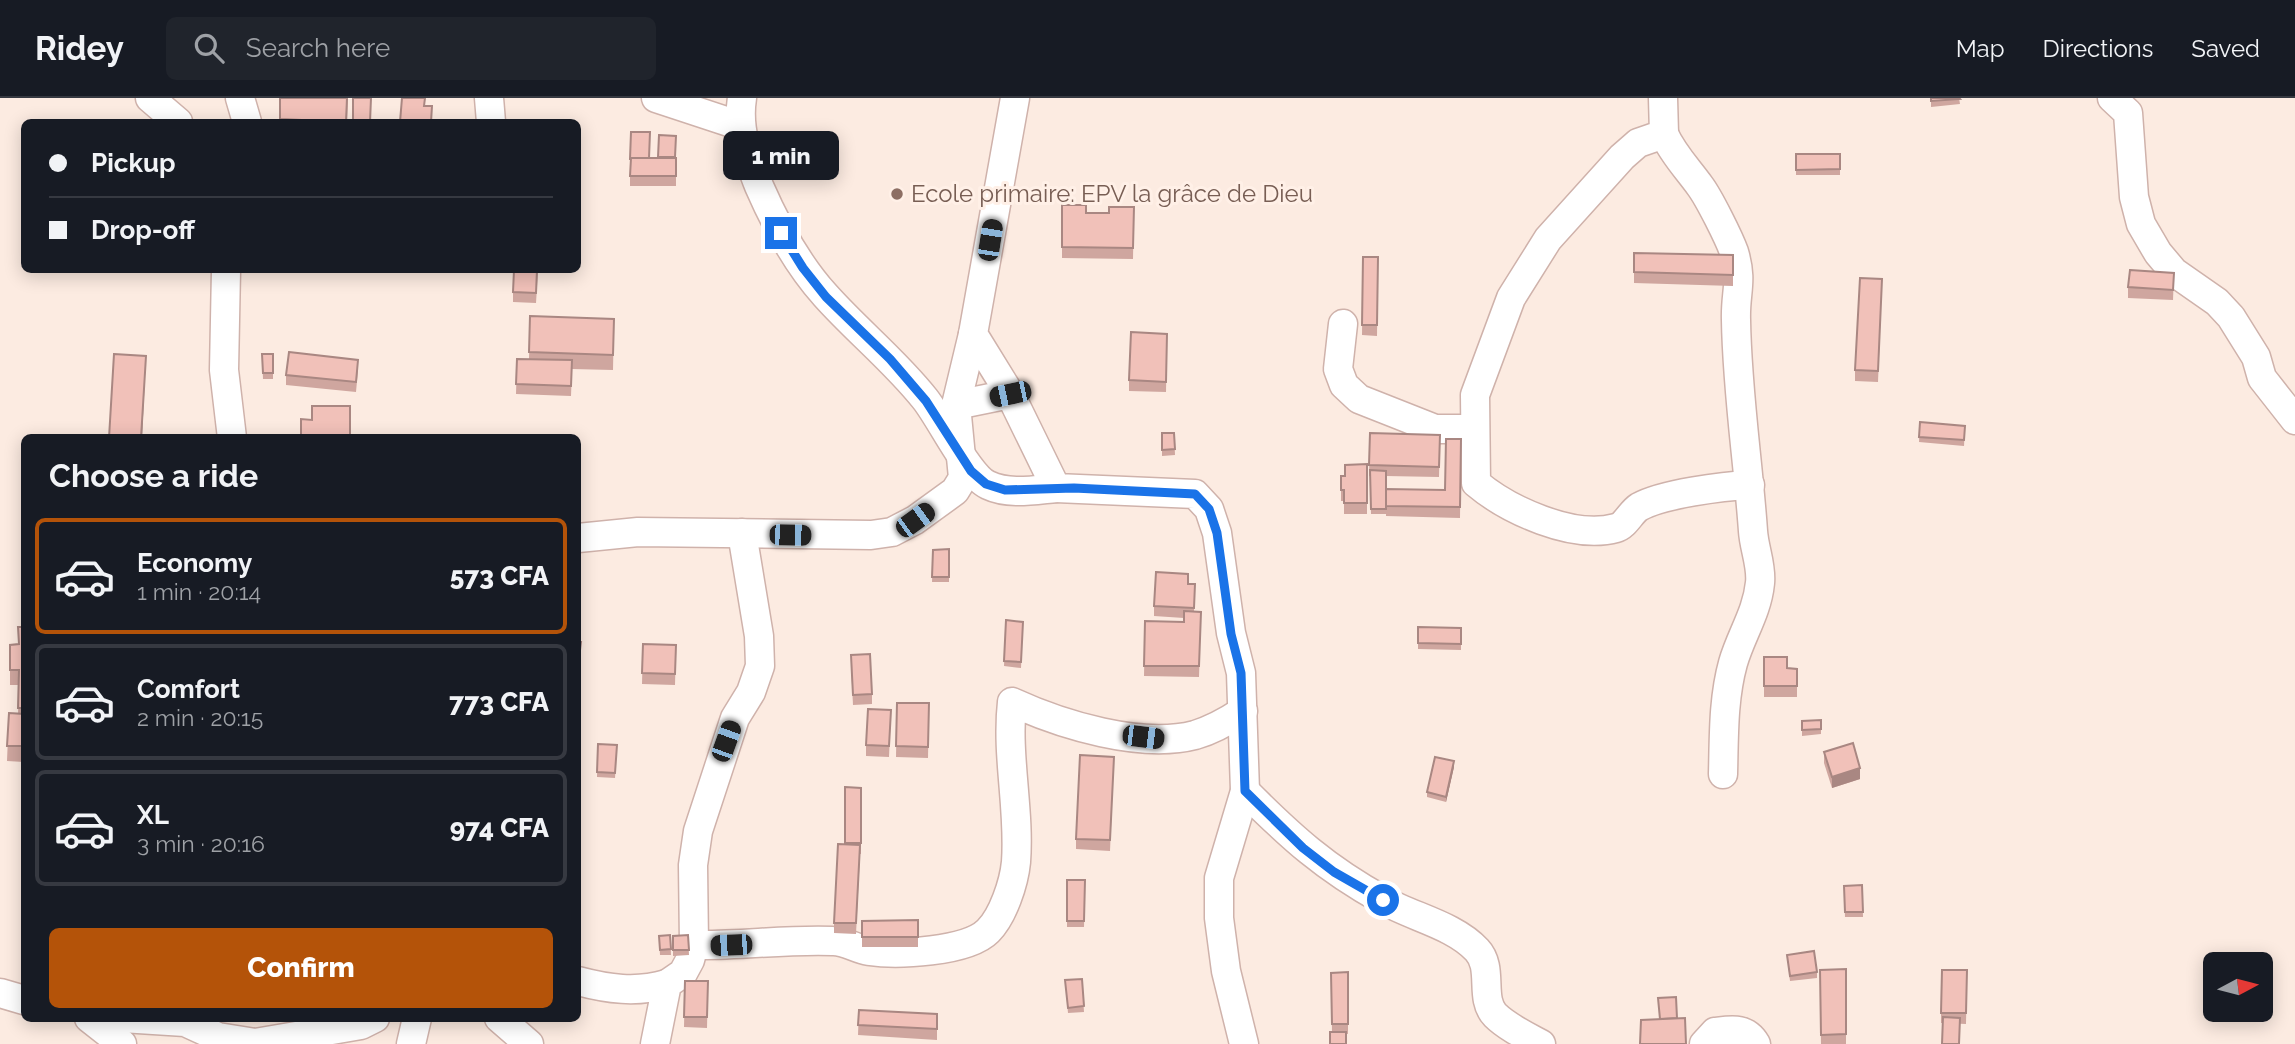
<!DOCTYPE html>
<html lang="en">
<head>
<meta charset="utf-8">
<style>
	body { margin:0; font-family:Raleway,sans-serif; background:#20242c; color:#f1f3f6; height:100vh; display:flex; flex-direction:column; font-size:26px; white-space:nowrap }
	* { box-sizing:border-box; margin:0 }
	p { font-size:23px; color:#9ea1a6 }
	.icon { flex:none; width:38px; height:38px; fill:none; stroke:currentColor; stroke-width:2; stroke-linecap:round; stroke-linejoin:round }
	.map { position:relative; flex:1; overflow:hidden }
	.sheet { position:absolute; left:21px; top:336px; width:560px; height:588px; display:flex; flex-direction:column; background:#171b24; border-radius:10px; box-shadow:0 4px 18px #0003 }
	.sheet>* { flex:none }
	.hud { position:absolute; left:21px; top:21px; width:560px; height:154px; border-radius:10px; box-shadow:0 4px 18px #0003; display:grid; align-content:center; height:154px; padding:0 28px; background:#171b24 }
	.needle { width:46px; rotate:83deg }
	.tools { position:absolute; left:2203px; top:854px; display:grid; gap:14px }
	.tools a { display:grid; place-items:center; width:70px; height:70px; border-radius:10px; background:#171b24; box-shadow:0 4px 18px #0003; font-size:35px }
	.end { position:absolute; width:32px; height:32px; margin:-16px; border:9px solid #1a73e8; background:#fff; box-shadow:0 0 0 4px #fff }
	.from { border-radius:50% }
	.bubble { position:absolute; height:49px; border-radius:10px; background:#171b24; box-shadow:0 4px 18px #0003; font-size:23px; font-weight:800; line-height:49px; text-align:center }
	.car { position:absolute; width:21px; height:42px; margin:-21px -10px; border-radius:9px; box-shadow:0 0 5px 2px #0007; background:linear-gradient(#222 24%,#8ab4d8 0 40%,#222 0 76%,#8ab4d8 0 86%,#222 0) }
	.hud b { display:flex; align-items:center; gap:24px; height:66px; font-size:26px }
	.hud b+b { border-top:2px solid #363941 }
	.hud i { width:18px; height:18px; background:#f1f3f6 }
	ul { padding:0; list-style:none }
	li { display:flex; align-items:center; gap:21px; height:116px; margin:0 14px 10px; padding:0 14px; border:4px solid #363941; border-radius:10px }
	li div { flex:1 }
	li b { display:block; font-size:26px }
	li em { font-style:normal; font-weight:800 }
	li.on { border-color:#b45309 }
	li>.icon { width:63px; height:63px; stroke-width:1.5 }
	h2 { padding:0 28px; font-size:32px; line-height:84px }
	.primary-button { display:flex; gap:14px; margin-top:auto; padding:14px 28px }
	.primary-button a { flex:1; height:80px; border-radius:10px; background:#b45309; color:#fff; font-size:28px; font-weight:800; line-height:80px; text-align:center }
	header { display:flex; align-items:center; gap:42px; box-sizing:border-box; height:98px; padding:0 35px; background:#171b24; border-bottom:2px solid #363941 }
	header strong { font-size:33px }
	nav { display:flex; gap:38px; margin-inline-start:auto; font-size:24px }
	.search { width:490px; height:63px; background:#20242c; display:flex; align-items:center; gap:18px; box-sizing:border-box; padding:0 24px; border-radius:10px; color:#9ea1a6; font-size:26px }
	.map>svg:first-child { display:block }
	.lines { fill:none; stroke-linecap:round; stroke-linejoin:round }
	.street-casing { stroke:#cfb2ab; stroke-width:31 }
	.street { stroke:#fff; stroke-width:28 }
	.wall { fill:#cfa69f }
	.shaded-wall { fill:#a98782 }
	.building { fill:#f1c1b9; stroke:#a98782; stroke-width:2 }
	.route { stroke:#1a73e8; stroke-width:9 }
	.education-dot { fill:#8d6e63; stroke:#fff0e7; stroke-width:2.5 }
	.labels { text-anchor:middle; stroke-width:6; stroke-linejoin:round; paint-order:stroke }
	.education-label { font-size:24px; fill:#785e54; stroke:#fff0e7; text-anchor:start }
</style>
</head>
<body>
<header>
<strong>Ridey</strong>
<div class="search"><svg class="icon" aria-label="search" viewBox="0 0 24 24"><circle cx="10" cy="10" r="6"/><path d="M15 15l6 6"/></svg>Search here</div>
<nav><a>Map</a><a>Directions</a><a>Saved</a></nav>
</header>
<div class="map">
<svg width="2295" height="946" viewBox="0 0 2295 946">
	<rect width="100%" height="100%" fill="#fcebe1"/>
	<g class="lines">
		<g class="street-casing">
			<g id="street">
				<path d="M 150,0 L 178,24"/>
				<path d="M 240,0 L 247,24"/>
				<path d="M 489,0 L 491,24"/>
				<path d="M 656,0 L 741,28"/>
				<path d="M 742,0 C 737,31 748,60 759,88 C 776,127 796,165 825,197 C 857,233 895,263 925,301 C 941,321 968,378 988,387 C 1009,397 1034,392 1056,390"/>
				<path d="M 1015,0 L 973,236 L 1010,296 L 1056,390 L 1195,396 L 1209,411 L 1217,435 L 1231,535 L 1241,575 L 1245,693 L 1219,780 L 1219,820 L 1226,873 L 1244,946"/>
				<path d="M 1663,0 L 1664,36 L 1638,45 L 1622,59 L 1548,141 L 1511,200 L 1475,297 L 1476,385 C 1508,412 1573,442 1616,430 C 1625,428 1631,414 1639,409 C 1662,396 1723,388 1750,387"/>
				<path d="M 2112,0 L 2128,15 L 2134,99 L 2141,126 L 2158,155 L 2174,174 L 2217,204 L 2231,219 L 2256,259 L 2262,280 L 2295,322"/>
				<path d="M 1664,36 C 1673,56 1687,70 1700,88 C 1709,100 1729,140 1734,154 C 1743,184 1735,194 1736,222 C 1737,293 1748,362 1753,433 C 1754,450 1762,468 1760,485 C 1757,515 1741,537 1733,565 C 1723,601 1724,639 1723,676"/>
				<path d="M 226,172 L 224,272 L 232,340"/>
				<path d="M 1343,226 L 1338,271 L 1344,287 L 1359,301 L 1435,331 L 1474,331"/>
				<path d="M 956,307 L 1010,296"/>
				<path d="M 578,440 L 638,434 L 871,437 L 892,434 L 915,422 L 955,393 L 963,380 L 956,307 L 973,236"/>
				<path d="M 1245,693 C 1291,739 1325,770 1383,802 C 1412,819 1454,827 1477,852 C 1494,870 1479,900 1495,917 C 1507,929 1526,938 1541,946"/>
				<path d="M 694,847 C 740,848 786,841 833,843 C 846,843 856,851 869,853 C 897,857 967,854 988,833 C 1003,818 1014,785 1016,764 C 1020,711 1006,658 1012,604 C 1062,627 1141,651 1195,637 C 1212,632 1228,623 1243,613"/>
				<path d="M 578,883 C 608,891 636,895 667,886"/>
				<path d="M 0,895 L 24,902"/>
				<path d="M 89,920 L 122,946"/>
				<path d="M 122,920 L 185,924 L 218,939 L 255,945 L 361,927 L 375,920"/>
				<path d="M 499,920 L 529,946"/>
				<path d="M 411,946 L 417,920"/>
				<path d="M 655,946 L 667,886 L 683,875 L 690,862 L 694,847 L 693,767 L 698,733 L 735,620 L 751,594 L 760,568 L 759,538 L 742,435"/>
				<path d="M 1704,946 L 1715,934 C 1732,932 1746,929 1756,946"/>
			</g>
		</g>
		<use href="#street" class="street"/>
	</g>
	<g class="wall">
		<path d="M 280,0 L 348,0 L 347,24 L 280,24 Z"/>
		<path d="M 1931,0 L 1959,0 L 1960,6 L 1931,9 Z"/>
		<path d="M 659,37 L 676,60 L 676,88 L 630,88 L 630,61 L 658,60 Z"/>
		<rect x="1796" y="56" width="44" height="21"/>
		<path d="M 1062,107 L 1086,115 L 1109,115 L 1134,109 L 1133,161 L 1062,160 Z"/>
		<path d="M 1634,155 L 1733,157 L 1733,188 L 1634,185 Z"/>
		<path d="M 1363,159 L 1378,159 L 1377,238 L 1362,237 Z"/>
		<path d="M 124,172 L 150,172 L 150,175 L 124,174 Z"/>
		<path d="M 538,172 L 536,205 L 513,204 L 513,194 Z"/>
		<path d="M 2174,175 L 2173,202 L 2128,200 L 2128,189 Z"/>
		<path d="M 1882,181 L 1878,284 L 1855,283 L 1855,272 Z"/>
		<path d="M 530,218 L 614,221 L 613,272 L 572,271 L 571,298 L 516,296 L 517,261 L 529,261 Z"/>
		<path d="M 1167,236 L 1166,294 L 1129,293 L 1129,282 Z"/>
		<path d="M 262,256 L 273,256 L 273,281 L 263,281 Z"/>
		<path d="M 358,272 L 356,294 L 286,287 L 286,277 Z"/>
		<path d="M 1920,324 L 1965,328 L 1964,348 L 1919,344 Z"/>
		<path d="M 1162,335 L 1174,335 L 1175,357 L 1162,358 Z"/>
		<path d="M 1370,335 L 1440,337 L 1439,379 L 1386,378 L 1386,407 L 1445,392 L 1461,341 L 1460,420 L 1386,418 L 1386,416 L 1371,416 L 1370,378 L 1369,378 Z"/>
		<path d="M 1367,366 L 1367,416 L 1344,416 L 1344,403 L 1341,403 L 1341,378 L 1345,378 Z"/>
		<path d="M 949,451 L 949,484 L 932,484 L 933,452 Z"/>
		<path d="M 1188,486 L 1195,486 L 1194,513 L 1201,514 L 1199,579 L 1144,578 L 1145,523 L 1184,524 L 1184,520 L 1154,518 L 1154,508 Z"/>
		<path d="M 1006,522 L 1023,524 L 1021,570 L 1004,568 Z"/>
		<path d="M 24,529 L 24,664 L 7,663 L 9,615 L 18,616 L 19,587 L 10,587 L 10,547 L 18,546 Z"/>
		<path d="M 1418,529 L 1461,530 L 1461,552 L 1418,551 Z"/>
		<path d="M 643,546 L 676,547 L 675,587 L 642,586 Z"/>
		<path d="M 1764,559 L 1787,570 L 1797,571 L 1797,599 L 1764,599 Z"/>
		<path d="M 851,568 L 872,596 L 872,606 L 853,607 Z"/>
		<path d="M 897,605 L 929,605 L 928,660 L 896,659 Z"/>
		<path d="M 891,612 L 889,659 L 866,658 L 866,647 Z"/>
		<path d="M 1821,622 L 1821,636 L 1802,638 L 1802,623 Z"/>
		<path d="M 598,646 L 617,647 L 615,680 L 597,679 Z"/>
		<path d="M 1824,654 L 1860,681 L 1832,690 L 1824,665 Z"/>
		<path d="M 1114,659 L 1110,753 L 1076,751 L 1076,741 Z"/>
		<path d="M 1454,669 L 1446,704 L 1427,699 L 1427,694 Z"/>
		<path d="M 845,689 L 861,690 L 861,756 L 860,756 L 856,836 L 834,835 L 834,825 L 845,746 Z"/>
		<path d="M 1067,782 L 1085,782 L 1084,829 L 1067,829 Z"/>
		<path d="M 1862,787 L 1863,819 L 1845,819 L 1844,788 Z"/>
		<path d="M 918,822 L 918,849 L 862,849 L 862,823 Z"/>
		<path d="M 670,837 L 671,857 L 660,857 L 659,838 Z"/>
		<path d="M 688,837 L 689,857 L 673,858 L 673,838 Z"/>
		<path d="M 1787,857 L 1817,874 L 1817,880 L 1790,883 Z"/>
		<path d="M 1846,871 L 1846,946 L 1821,946 L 1820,872 Z"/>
		<path d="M 1967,872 L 1966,926 L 1941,925 L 1941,915 Z"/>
		<path d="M 1348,874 L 1348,936 L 1332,934 L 1331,875 Z"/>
		<path d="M 1082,881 L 1084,914 L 1068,915 L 1065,882 Z"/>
		<path d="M 685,883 L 708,883 L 707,930 L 684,929 Z"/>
		<path d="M 859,912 L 937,916 L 937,942 L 858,937 Z"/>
	</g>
	<g class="shaded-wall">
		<path d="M 146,258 L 142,340 L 141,340 Z"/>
		<path d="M 581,544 L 581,554 L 578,579 L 578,569 Z"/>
		<path d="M 1454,663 L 1454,669 L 1446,704 L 1446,699 Z"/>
		<path d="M 1860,670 L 1860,681 L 1832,690 L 1832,679 Z"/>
	</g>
	<g class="building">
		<path d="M 280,0 L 347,0 L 346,24 L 280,21 Z"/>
		<path d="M 353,0 L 371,0 L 370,24 L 353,24 Z"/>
		<path d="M 402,0 L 425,0 L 424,8 L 432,8 L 431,24 L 400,24 Z"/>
		<path d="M 1931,0 L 1959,0 L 1960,1 L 1931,3 Z"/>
		<path d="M 631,34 L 650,34 L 649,60 L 630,61 Z"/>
		<path d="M 659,37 L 676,38 L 675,59 L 658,59 Z"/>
		<path d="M 1796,56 L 1840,56 L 1840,71 L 1796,72 Z"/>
		<path d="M 631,60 L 676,60 L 676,78 L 630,78 Z"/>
		<path d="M 1062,107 L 1086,107 L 1086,115 L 1109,115 L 1109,109 L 1134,109 L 1133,150 L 1062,149 Z"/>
		<path d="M 1634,155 L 1733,157 L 1733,177 L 1634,174 Z"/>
		<path d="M 1363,159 L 1378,159 L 1377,227 L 1362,227 Z"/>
		<path d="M 514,172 L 537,172 L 536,195 L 513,194 Z"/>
		<path d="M 2130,172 L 2174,175 L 2173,192 L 2128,189 Z"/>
		<path d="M 1860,180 L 1882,181 L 1878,273 L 1855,272 Z"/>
		<path d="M 530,218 L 614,221 L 613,257 L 529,254 Z"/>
		<path d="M 1131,234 L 1167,236 L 1166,284 L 1129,282 Z"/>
		<path d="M 289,254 L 358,262 L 356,284 L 286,277 Z"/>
		<path d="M 114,256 L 146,258 L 141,340 L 109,340 Z"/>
		<path d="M 262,256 L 273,256 L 273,275 L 263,275 Z"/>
		<path d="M 517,261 L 572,262 L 571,288 L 516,286 Z"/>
		<path d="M 312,308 L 350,308 L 350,340 L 301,340 L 301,321 L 312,322 Z"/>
		<path d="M 1920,324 L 1965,328 L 1964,342 L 1919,339 Z"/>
		<path d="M 1162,335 L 1174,335 L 1175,351 L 1162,352 Z"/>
		<path d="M 1370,335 L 1440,337 L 1439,369 L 1369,367 Z"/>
		<path d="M 1446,341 L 1461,341 L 1460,409 L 1386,408 L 1386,391 L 1445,392 Z"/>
		<path d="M 1367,366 L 1367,405 L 1344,405 L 1344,392 L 1341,392 L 1341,378 L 1345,378 L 1345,367 Z"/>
		<path d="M 1370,372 L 1386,373 L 1386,411 L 1371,411 Z"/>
		<path d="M 949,451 L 949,479 L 932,479 L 933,452 Z"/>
		<path d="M 1156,474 L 1188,476 L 1188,486 L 1195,486 L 1194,510 L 1154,508 Z"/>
		<path d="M 1184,513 L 1201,514 L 1199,568 L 1144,568 L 1145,523 L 1184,524 Z"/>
		<path d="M 1006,522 L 1023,524 L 1021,564 L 1004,563 Z"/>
		<path d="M 18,529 L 24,529 L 24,610 L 18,610 L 19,572 L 10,572 L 10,547 L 19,546 Z"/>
		<path d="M 1418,529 L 1461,530 L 1461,546 L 1418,545 Z"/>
		<path d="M 578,544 L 581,544 L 578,569 Z"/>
		<path d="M 643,546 L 676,547 L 675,576 L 642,575 Z"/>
		<path d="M 870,556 L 872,596 L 853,597 L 851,557 Z"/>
		<path d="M 1764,559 L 1787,559 L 1787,570 L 1797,571 L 1797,588 L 1764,588 Z"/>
		<path d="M 897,605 L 929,605 L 928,649 L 896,648 Z"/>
		<path d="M 868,611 L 891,612 L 889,648 L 866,647 Z"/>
		<path d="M 9,615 L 24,616 L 24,648 L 7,648 Z"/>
		<path d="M 1821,622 L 1821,631 L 1802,632 L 1802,623 Z"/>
		<path d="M 1853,645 L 1860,670 L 1832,679 L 1824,654 Z"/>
		<path d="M 598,646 L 617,647 L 615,675 L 597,674 Z"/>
		<path d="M 1080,657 L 1114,659 L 1110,742 L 1076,741 Z"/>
		<path d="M 1435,659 L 1454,663 L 1446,699 L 1427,694 Z"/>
		<path d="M 845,689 L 861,690 L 861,745 L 845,745 Z"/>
		<path d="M 838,746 L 860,747 L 856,825 L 834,825 Z"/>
		<path d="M 1067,782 L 1085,782 L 1084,823 L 1067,823 Z"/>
		<path d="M 1862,787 L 1863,814 L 1845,814 L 1844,788 Z"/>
		<path d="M 918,822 L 918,839 L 862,839 L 862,823 Z"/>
		<path d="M 670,837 L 671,851 L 660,852 L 659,838 Z"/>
		<path d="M 688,837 L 689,852 L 673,852 L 673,838 Z"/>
		<path d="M 1814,853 L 1817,874 L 1790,878 L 1787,857 Z"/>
		<path d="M 1846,871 L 1846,936 L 1821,937 L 1820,872 Z"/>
		<path d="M 1942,872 L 1967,872 L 1966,915 L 1941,915 Z"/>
		<path d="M 1348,874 L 1348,926 L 1332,926 L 1331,875 Z"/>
		<path d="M 1082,881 L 1084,908 L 1068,910 L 1065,882 Z"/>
		<path d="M 685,883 L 708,883 L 707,919 L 684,919 Z"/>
		<path d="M 1676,899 L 1677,920 L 1660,921 L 1658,900 Z"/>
		<path d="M 859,912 L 937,916 L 937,931 L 858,927 Z"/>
		<path d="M 1943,919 L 1960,920 L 1959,946 L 1942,946 Z"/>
		<path d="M 1685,920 L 1686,946 L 1640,946 L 1641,922 Z"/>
		<rect x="1330" y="934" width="16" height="12"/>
	</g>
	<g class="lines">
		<path class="route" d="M 781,135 L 803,170 L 826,199 L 890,261 L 926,303 L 971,373 L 986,386 L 1005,392 L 1074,390 L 1195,396 L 1209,411 L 1217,435 L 1231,536 L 1241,575 L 1245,693 L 1303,750 L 1334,774 L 1383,802"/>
	</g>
	<circle class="education-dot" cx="897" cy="96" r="7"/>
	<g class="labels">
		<g class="education-label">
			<text x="911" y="104">Ecole primaire: EPV la grâce de Dieu</text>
		</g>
	</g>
</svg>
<div class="tools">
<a><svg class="needle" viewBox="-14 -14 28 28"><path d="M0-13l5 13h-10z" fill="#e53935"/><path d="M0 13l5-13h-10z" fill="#9ea1a6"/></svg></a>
</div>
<i class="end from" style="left:1383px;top:802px"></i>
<i class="end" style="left:781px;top:135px"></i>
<div class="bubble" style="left:723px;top:33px;width:116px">1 min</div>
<i class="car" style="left:990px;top:142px;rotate:9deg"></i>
<i class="car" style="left:1010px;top:296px;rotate:258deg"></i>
<i class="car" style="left:915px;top:422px;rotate:54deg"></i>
<i class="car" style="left:790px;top:437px;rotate:91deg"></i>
<i class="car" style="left:1143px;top:639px;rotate:97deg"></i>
<i class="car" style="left:726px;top:643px;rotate:20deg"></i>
<i class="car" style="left:731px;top:847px;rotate:268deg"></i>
<div class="hud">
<b><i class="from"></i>Pickup</b>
<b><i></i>Drop-off</b>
</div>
<section class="sheet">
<h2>Choose a ride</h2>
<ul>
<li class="on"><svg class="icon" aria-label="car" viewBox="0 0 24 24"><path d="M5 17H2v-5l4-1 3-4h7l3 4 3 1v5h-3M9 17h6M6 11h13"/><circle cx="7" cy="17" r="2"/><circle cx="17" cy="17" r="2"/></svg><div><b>Economy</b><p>1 min · 20:14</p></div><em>573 CFA</em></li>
<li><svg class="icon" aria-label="car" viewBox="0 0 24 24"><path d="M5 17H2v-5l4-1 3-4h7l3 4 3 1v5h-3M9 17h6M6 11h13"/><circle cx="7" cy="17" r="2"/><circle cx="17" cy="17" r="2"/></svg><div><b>Comfort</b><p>2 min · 20:15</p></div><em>773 CFA</em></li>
<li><svg class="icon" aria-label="car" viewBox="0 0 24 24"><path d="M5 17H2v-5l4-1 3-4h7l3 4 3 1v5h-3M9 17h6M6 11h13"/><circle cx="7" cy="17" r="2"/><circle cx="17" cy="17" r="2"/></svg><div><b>XL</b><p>3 min · 20:16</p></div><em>974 CFA</em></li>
</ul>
<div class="primary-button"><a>Confirm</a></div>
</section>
</div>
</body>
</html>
